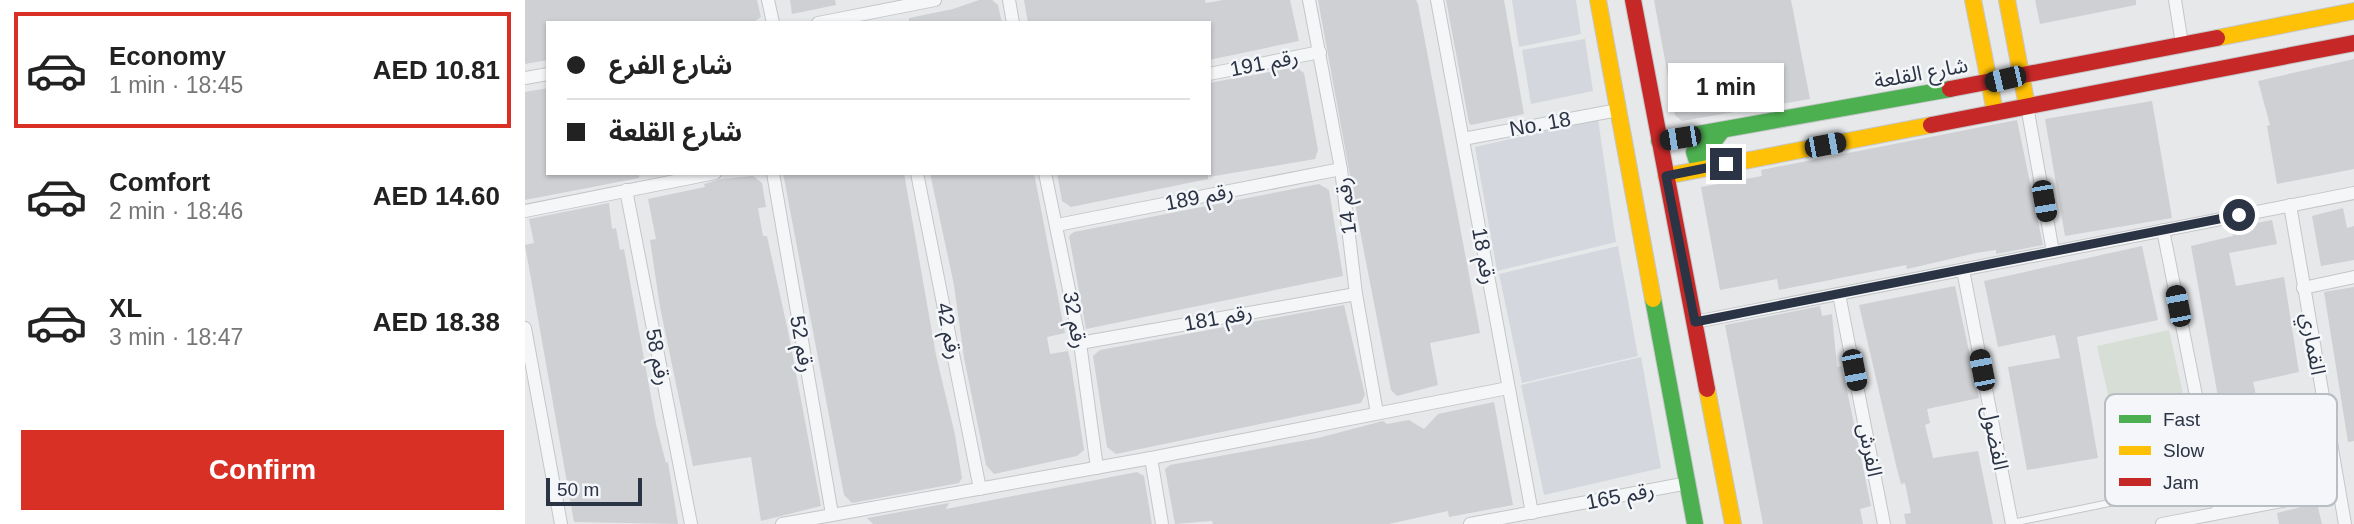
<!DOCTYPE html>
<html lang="en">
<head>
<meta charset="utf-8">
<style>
	body { margin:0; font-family:Helvetica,"Noto Sans Arabic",sans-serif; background:#f2f2f2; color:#222; height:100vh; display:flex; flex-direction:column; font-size:26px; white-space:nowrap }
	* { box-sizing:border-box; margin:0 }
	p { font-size:23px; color:#767676 }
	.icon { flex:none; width:38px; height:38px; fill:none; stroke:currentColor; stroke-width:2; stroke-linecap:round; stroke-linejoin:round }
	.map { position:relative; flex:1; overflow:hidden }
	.panel { display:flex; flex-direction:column; background:#fff; width:525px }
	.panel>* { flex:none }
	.banner { position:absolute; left:21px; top:21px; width:665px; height:154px; border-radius:0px; box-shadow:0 2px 5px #0004; display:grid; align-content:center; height:154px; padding:0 21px; background:#fff }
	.scale { position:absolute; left:21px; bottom:18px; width:96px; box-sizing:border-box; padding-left:7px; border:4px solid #2b3445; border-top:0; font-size:19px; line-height:24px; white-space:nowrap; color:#2b3445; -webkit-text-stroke:5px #f4f6f9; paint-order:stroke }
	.end { position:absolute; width:32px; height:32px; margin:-16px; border:9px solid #2b3445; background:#fff; box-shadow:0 0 0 4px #fff }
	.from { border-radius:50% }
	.bubble { position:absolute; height:49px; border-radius:0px; background:#fff; box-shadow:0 2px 5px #0004; font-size:23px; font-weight:700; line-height:49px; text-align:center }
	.car { position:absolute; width:21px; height:42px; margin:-21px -10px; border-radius:9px; box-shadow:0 0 5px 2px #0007; background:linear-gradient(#222 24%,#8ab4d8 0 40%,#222 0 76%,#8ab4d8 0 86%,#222 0) }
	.banner b { display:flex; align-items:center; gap:24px; height:66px; font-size:26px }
	.banner b+b { border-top:2px solid #e0e0e0 }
	.banner i { width:18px; height:18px; background:#222 }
	ul { padding:12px 0 0; list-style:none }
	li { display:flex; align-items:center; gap:21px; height:116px; margin:0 14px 10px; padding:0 7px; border:4px solid transparent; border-radius:0px }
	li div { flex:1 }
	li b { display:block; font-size:26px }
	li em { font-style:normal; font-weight:700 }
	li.active { border-color:#d93025 }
	li>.icon { width:63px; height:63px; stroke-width:1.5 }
	.cta { display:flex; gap:14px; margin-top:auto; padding:14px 21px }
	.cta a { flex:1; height:80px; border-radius:0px; background:#d93025; color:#fff; font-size:28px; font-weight:700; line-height:80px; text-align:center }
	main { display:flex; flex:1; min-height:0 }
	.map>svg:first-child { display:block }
	.built { fill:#d4d7dd }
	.green { fill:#d6ded6 }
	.building { fill:#ced0d3 }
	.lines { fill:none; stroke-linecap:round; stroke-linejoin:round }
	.lane-casing { stroke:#c4c6c8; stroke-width:8 }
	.street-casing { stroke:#c4c6c8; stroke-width:14 }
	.fast-casing { stroke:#c4c6c8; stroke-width:18 }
	.slow-casing { stroke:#c4c6c8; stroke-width:18 }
	.jam-casing { stroke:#c4c6c8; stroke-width:18 }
	.lane { stroke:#f5f6f7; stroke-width:6 }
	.street { stroke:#f5f6f7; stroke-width:12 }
	.fast { stroke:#4caf50; stroke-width:16 }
	.slow { stroke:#ffc107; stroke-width:16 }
	.jam { stroke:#c62828; stroke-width:16 }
	.route { stroke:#2b3445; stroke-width:9 }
	.labels { text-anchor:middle; stroke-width:5; stroke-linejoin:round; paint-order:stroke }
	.street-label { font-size:21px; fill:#2b3445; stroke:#f4f6f9 }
	.key { fill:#f4f6f9; stroke:#b8bcc3; stroke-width:2 }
	.key-label { font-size:19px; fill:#2b3445 }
</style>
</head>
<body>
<main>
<section class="panel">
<ul>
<li class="active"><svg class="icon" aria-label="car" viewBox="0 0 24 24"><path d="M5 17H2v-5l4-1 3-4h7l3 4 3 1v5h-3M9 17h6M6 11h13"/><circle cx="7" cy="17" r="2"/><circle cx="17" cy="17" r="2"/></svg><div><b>Economy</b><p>1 min · 18:45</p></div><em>AED 10.81</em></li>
<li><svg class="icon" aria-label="car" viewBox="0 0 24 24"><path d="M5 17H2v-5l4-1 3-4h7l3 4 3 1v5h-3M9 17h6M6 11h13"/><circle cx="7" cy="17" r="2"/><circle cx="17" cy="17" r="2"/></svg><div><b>Comfort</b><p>2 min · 18:46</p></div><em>AED 14.60</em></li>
<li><svg class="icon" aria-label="car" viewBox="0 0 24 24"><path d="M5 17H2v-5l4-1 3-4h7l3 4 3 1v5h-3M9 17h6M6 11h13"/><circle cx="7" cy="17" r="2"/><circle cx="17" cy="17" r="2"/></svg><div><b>XL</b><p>3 min · 18:47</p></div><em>AED 18.38</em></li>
</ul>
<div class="cta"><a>Confirm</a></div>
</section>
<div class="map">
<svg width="1829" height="524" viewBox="0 0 1829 524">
	<rect width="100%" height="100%" fill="#e6e8ea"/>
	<g class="built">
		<path d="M 987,0 L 1051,0 L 1056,34 L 994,47 Z"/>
		<path d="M 1060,39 L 1068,91 L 1006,104 L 997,50 Z"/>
		<path d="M 1073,119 L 1091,242 L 972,271 L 950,147 Z"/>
		<path d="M 1093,246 L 1113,356 L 997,383 L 974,274 Z"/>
		<path d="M 1116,357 L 1136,468 L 1019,495 L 996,385 Z"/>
	</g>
	<path class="green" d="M 1644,330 L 1666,431 L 1595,447 L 1572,346 Z"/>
	<g class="building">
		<path d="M 0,0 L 232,0 L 236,17 L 227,23 L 23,23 L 23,60 L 0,64 Z"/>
		<path d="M 265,0 L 310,0 L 311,5 L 267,14 Z"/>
		<path d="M 454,0 L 467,0 L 473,5 L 477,23 L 384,23 L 384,18 L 428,9 Z"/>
		<path d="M 499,0 L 680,0 L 681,3 L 698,0 L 765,0 L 774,41 L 684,60 L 684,23 L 503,23 Z"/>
		<path d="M 793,0 L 891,0 L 893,4 L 955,333 L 905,343 L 913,385 L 872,396 L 866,390 L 839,252 Z"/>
		<path d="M 921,0 L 979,0 L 999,114 L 946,125 L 944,123 Z"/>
		<path d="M 1129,0 L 1266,0 L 1285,99 L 1157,121 L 1150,115 Z"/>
		<path d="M 1510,0 L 1611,0 L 1611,5 L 1515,24 Z"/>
		<path d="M 1829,59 L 1829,169 L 1752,184 L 1742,126 L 1745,125 L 1733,81 Z"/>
		<path d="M 771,67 L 779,73 L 793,150 L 790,159 L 684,177 L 684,83 Z"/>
		<path d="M 23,88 L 23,173 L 114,173 L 114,178 L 0,200 L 0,92 Z"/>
		<path d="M 1627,101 L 1647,218 L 1540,236 L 1520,119 Z"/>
		<path d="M 1492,120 L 1518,245 L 1471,254 L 1471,250 L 1451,253 L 1382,269 L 1381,265 L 1254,290 L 1252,279 L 1195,290 L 1176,187 L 1237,176 L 1236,170 Z"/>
		<path d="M 258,173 L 379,173 L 411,355 L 430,435 L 437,478 L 434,483 L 327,503 L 319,495 Z"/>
		<path d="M 405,173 L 509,173 L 540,333 L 522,337 L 525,354 L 543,351 L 546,364 L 559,450 L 552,456 L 469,474 L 461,465 L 439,358 L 429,285 Z"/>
		<path d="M 532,173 L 683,173 L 683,179 L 546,207 L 537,201 Z"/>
		<path d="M 228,176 L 237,183 L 241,207 L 233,208 L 238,236 L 242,236 L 263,331 L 296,506 L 236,521 L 226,457 L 168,466 L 135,307 L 125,240 L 131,239 L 123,199 L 180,187 L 179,184 L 196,179 Z"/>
		<path d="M 794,184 L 804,190 L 818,276 L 561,329 L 544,236 L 549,232 Z"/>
		<path d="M 84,203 L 87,229 L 91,228 L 95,250 L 99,249 L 131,424 L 141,463 L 143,462 L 153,524 L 49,522 L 0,245 L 9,243 L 4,219 Z"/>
		<path d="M 1818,208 L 1822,228 L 1829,226 L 1829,260 L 1796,266 L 1787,216 Z"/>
		<path d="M 1747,220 L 1752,244 L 1704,253 L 1705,257 L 1711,286 L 1759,277 L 1774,372 L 1728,382 L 1741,438 L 1786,429 L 1795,479 L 1751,487 L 1748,470 L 1712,480 L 1700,436 L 1666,246 L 1708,236 L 1707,228 Z"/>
		<path d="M 1617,246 L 1633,320 L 1552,337 L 1573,458 L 1502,470 L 1483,367 L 1535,358 L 1530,335 L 1473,347 L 1459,281 Z"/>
		<path d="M 1430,286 L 1454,398 L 1402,409 L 1405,423 L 1400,425 L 1408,458 L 1453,451 L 1468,524 L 1381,524 L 1379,514 L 1386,513 L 1380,483 L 1376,484 L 1371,465 L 1334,305 Z"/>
		<path d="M 1829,287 L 1829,441 L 1823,442 L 1799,292 Z"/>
		<path d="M 819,305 L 840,395 L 836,403 L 591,454 L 582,447 L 568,356 L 575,350 Z"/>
		<path d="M 1295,306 L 1297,316 L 1307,314 L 1312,367 L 1317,366 L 1346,506 L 1335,509 L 1338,524 L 1238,524 L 1200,325 Z"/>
		<path d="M 969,402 L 988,505 L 924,517 L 923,511 L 864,524 L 688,524 L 687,521 L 650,524 L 640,469 L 645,465 L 793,438 L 858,421 L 862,424 L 884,420 L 899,429 L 913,414 Z"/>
		<path d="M 612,472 L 619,476 L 627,524 L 348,524 L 342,518 L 424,503 L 421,509 Z"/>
		<path d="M 1792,503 L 1797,524 L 1754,524 L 1752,513 Z"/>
	</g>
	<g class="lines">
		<g class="lane-casing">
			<path id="lane" d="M 1487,523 L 1633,493 L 1629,469 L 1683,459"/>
		</g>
		<g class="street-casing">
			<g id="street">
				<path d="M 243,0 L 248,23"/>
				<path d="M 484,0 L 488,23"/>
				<path d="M 784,0 L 816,169 L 831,294 L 852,413"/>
				<path d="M 912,0 L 1007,513"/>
				<path d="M 1650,0 L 1657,44"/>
				<path d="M 293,23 L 410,0"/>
				<path d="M 684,74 L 795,52"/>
				<path d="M 0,78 L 23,74"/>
				<path d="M 1502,106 L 1528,252"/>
				<path d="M 938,139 L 1093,110"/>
				<path d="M 248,173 L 307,514"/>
				<path d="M 392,173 L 455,489"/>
				<path d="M 520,173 L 555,343 L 572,468"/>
				<path d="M 101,190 L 166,524"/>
				<path d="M 1765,205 L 1820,524"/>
				<path d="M 0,211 L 190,173"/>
				<path d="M 532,225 L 816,169"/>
				<path d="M 1638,230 L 1694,511"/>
				<path d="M 1438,270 L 1487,524"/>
				<path d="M 1778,288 L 1829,277"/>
				<path d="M 1314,294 L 1359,524"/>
				<path d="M 1170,322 L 1829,193"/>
				<path d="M 0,328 L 36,524"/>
				<path d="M 555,343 L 831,294"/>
				<path d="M 626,458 L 637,524"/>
				<path d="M 257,524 L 626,458 L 983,388"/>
				<path d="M 945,524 L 1163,483"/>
				<path d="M 1637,524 L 1814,490"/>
			</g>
		</g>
		<g class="fast-casing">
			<g id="fast">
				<path d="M 1134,141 L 1425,89"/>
				<path d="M 1190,162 L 1172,161 L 1169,152 L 1189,141 L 1196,132"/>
				<path d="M 1128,299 L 1170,524"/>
			</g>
		</g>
		<g class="slow-casing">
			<g id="slow">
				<path d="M 1073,0 L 1128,299"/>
				<path d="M 1448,0 L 1470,112"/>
				<path d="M 1482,0 L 1502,106"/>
				<path d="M 1692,38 L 1829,11"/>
				<path d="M 1141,176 L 1406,125"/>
				<path d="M 1182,389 L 1208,524"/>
			</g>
		</g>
		<g class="jam-casing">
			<g id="jam">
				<path d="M 1108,0 L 1182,389"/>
				<path d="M 1425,89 L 1692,38"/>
				<path d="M 1406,125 L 1829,43"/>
			</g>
		</g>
		<use href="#lane" class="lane"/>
		<use href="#street" class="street"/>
		<use href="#fast" class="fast"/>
		<use href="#slow" class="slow"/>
		<use href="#jam" class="jam"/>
	</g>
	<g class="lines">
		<path class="route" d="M 1201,164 L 1141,176 L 1170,322 L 1714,215"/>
	</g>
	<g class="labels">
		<g class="street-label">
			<text transform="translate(739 63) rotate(-11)" y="7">رقم 191</text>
			<text transform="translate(1396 73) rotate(-10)" y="7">شارع القلعة</text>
			<text transform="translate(1015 124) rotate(-10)" y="7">No. 18</text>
			<text transform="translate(674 197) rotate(-11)" y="7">رقم 189</text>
			<text transform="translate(821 206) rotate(-97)" y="7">رقم 14</text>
			<text transform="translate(959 256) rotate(80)" y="7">رقم 18</text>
			<text transform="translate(693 318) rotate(-10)" y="7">رقم 181</text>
			<text transform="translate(550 320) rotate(80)" y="7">رقم 32</text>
			<text transform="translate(424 331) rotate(79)" y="7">رقم 42</text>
			<text transform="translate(277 344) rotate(80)" y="7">رقم 52</text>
			<text transform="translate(1788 344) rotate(80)" y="7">القماري</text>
			<text transform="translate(133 357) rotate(79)" y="7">رقم 58</text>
			<text transform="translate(1470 438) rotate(79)" y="7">الفضول</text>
			<text transform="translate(1345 450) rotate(79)" y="7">الفرش</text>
			<text transform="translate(1095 496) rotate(-11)" y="7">رقم 165</text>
		</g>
	</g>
	<rect x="1580" y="394" width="232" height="112" rx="10" class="key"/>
	<rect x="1594" y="415" width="32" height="8" fill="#4caf50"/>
	<rect x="1594" y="446" width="32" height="9" fill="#ffc107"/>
	<rect x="1594" y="478" width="32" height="8" fill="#c62828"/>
	<g class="key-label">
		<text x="1638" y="426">Fast</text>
		<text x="1638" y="457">Slow</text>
		<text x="1638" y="489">Jam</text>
	</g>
</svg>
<div class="scale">50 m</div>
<i class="end from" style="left:1714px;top:215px"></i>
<i class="end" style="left:1201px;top:164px"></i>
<div class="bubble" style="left:1143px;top:63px;width:116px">1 min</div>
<i class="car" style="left:1480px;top:79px;rotate:257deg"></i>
<i class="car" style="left:1155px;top:138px;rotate:261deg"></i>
<i class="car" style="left:1300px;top:145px;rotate:79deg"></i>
<i class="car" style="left:1519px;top:201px;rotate:170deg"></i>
<i class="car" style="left:1653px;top:306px;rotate:349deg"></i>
<i class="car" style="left:1329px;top:370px;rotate:169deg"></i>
<i class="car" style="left:1457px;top:370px;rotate:349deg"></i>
<div class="banner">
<b><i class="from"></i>شارع الفرع</b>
<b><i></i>شارع القلعة</b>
</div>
</div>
</main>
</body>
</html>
